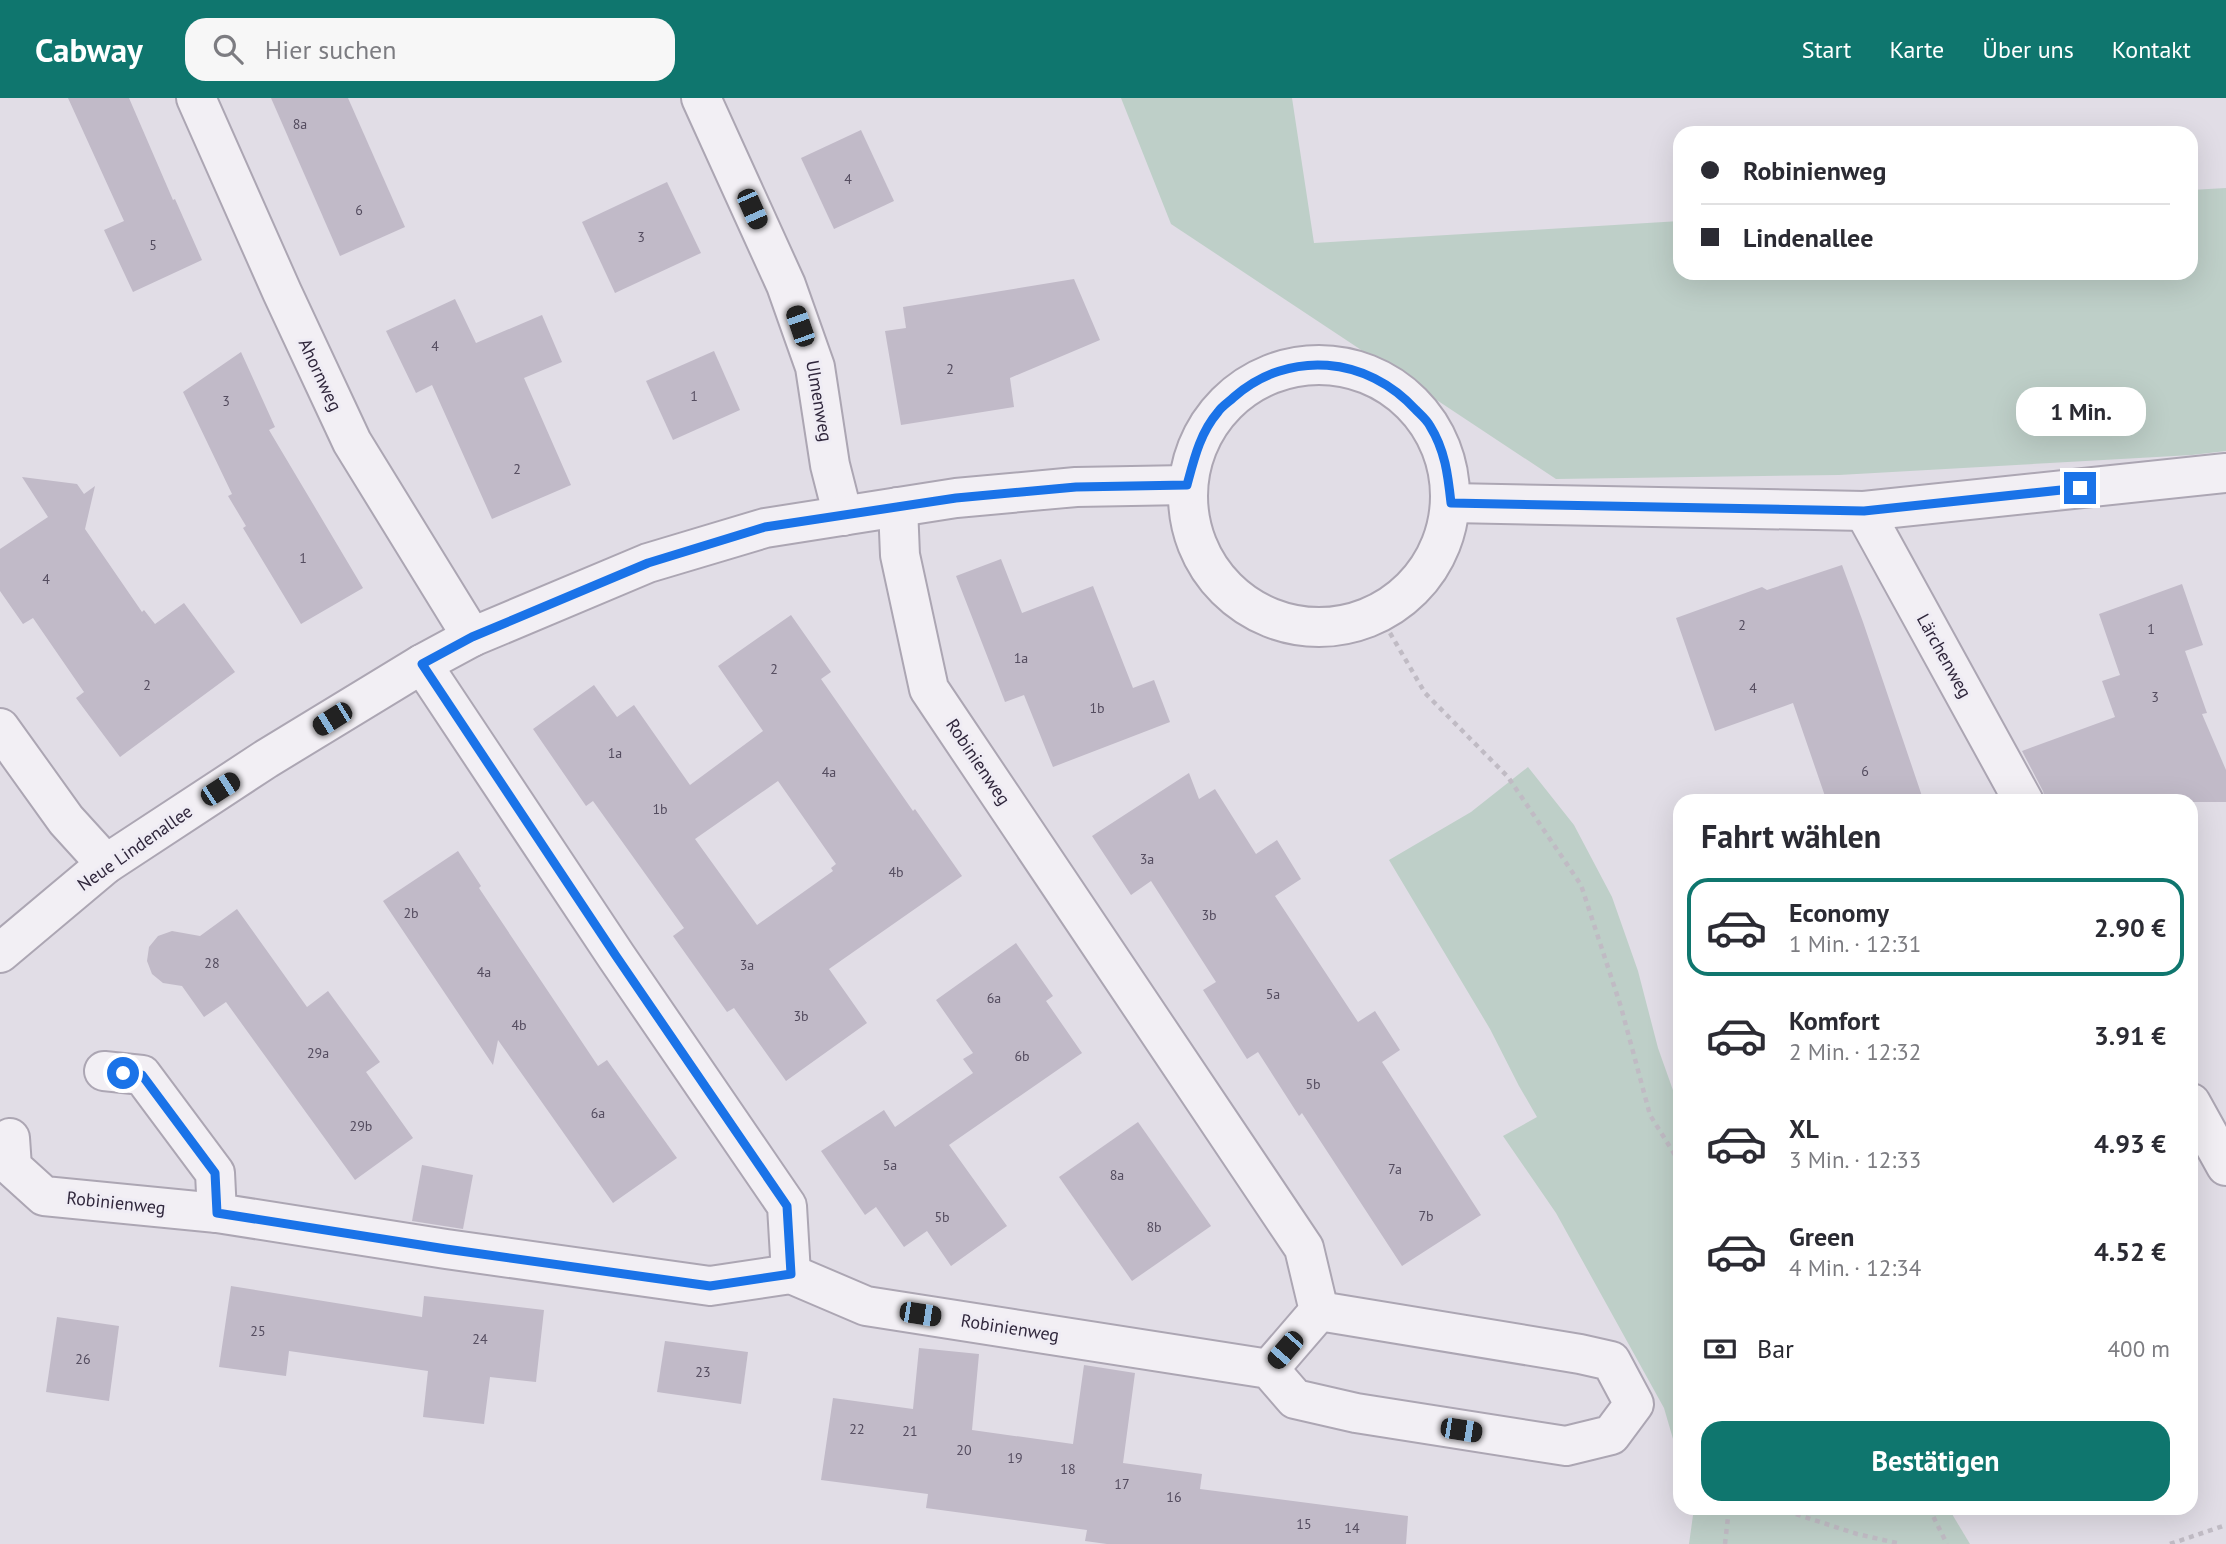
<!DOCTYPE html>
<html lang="de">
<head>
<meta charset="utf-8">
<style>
	body { margin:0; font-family:"PT Sans",sans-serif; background:#f7f7f7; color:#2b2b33; height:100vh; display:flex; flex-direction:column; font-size:26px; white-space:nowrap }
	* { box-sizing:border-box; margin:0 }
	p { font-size:23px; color:#7c7c81 }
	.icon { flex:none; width:38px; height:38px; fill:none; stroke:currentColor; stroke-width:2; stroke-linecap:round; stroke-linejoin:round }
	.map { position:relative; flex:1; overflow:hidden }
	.drawer { position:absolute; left:1673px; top:696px; width:525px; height:721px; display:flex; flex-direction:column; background:#fff; border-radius:21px; box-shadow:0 7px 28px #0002 }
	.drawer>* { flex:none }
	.top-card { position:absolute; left:1673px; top:28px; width:525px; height:154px; border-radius:21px; box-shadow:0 7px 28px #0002; display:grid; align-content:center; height:154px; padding:0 28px; background:#fff }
	.end { position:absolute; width:32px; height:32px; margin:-16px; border:9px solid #1a73e8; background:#fff; box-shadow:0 0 0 4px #fff }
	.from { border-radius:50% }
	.bubble { position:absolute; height:49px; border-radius:21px; background:#fff; box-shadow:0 7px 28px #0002; font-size:23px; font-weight:800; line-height:49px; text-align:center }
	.car { position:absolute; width:21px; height:42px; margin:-21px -10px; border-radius:9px; box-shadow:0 0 5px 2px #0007; background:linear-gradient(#222 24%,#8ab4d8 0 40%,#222 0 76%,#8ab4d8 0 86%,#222 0) }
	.top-card b { display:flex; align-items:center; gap:24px; height:66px; font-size:26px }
	.top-card b+b { border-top:2px solid #e1e1e2 }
	.top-card i { width:18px; height:18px; background:#2b2b33 }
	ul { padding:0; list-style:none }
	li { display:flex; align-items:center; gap:21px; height:98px; margin:0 14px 10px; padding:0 14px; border:4px solid transparent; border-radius:21px }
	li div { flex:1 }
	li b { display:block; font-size:26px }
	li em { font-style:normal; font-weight:800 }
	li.selected { border-color:#0f766e }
	li>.icon { width:63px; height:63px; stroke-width:1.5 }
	h2 { padding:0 28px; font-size:32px; line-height:84px }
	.pay { display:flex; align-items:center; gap:18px; height:77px; padding:0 28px; font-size:26px }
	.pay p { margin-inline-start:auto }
	.button { display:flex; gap:14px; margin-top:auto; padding:14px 28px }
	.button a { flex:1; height:80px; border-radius:21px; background:#0f766e; color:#fff; font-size:28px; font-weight:800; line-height:80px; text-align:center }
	header { display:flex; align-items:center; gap:42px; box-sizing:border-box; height:98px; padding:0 35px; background:#0f766e; color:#fff }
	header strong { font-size:33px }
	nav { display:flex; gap:38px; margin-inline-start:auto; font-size:24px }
	.search { width:490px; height:63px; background:#f7f7f7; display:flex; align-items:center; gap:18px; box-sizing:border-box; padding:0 24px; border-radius:21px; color:#7c7c81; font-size:26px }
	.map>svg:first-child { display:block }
	.green { fill:#becfc8 }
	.building { fill:#c1bac8; fill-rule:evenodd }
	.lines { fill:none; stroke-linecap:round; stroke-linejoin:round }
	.minor-casing { stroke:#aca6b3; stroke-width:42 }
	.path { stroke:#c0bbc4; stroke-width:4.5; stroke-dasharray:5 5; stroke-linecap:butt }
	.minor { stroke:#f2eff4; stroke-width:38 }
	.route { stroke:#1a73e8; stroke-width:9 }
	.labels { text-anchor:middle; stroke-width:6; stroke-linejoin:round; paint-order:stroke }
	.number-label { font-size:14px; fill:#544c5f }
	.street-label { font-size:18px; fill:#30273c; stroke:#efecf4 }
</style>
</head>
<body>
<header>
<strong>Cabway</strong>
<div class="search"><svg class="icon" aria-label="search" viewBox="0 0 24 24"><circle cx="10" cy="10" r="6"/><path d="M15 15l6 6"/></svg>Hier suchen</div>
<nav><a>Start</a><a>Karte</a><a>Über uns</a><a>Kontakt</a></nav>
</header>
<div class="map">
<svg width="2226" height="1446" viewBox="0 0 2226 1446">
	<rect width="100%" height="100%" fill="#e1dde6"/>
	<g class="green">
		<path d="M 1121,0 L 1292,0 L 1314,145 L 1680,123 L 1680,175 L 2191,175 L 2191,92 L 2226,90 L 2226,353 L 2192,357 L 1839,377 L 1556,381 L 1171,126 Z"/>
		<path d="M 1528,669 L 1574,727 L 1612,799 L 1638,873 L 1658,950 L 1680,1012 L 1680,1365 L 1664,1310 L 1556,1115 L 1503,1038 L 1537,1019 L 1519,988 L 1490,931 L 1389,762 L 1471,714 Z"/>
		<path d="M 1694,1410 L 1949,1411 L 1970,1446 L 1689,1446 Z"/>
	</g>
	<g class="building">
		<path d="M 68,0 L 129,0 L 173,102 L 175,101 L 202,162 L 133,194 L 104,132 L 124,123 Z"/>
		<path d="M 271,0 L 348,0 L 405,129 L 340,158 Z"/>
		<path d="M 861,32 L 894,103 L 834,131 L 801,60 Z"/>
		<path d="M 667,84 L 701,155 L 615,195 L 582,124 Z"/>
		<path d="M 1074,181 L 1100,242 L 1010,280 L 1014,309 L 901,327 L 885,233 L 906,230 L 903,209 Z"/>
		<path d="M 455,201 L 476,245 L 542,217 L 562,264 L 524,280 L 571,387 L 492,421 L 432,287 L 416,295 L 386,233 Z"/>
		<path d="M 714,253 L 740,312 L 673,342 L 646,283 Z"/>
		<path d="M 241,254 L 275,329 L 269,332 L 363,490 L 301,526 L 243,430 L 246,428 L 228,398 L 232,396 L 183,294 Z"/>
		<path d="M 22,379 L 77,386 L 84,396 L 95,388 L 85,431 L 142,514 L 144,512 L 155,526 L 184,505 L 235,574 L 120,659 L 76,600 L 84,594 L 33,520 L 23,526 L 0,493 L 0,451 L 48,419 Z"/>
		<path d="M 1001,461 L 1022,515 L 1093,488 L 1133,590 L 1154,582 L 1170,624 L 1053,669 L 1024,597 L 1005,604 L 956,478 Z"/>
		<path d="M 1842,467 L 1863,524 L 1924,704 L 1827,704 L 1793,605 L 1715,633 L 1676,520 L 1762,489 L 1767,492 Z"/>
		<path d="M 2182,486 L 2203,547 L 2185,553 L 2207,615 L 2202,616 L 2226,672 L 2226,704 L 2046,704 L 2043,693 L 2022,653 L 2115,619 L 2102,583 L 2120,577 L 2099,516 Z"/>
		<path d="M 791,517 L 831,574 L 821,581 L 913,713 L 915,711 L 962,778 L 829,871 L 867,925 L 786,983 L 734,910 L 727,914 L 673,838 L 684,830 L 593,703 L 586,708 L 533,631 L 594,587 L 617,619 L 634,607 L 690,687 L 763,633 L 718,568 ZM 778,683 L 836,766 L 831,770 L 833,773 L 757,827 L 695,741 Z"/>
		<path d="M 1189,675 L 1199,701 L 1215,691 L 1256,756 L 1277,742 L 1301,781 L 1275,798 L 1358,924 L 1375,913 L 1400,952 L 1382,964 L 1481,1117 L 1402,1168 L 1302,1015 L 1299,1018 L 1258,954 L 1247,961 L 1203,892 L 1216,884 L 1151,783 L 1131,797 L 1092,738 Z"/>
		<path d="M 458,753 L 481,788 L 479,790 L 598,968 L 607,962 L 677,1060 L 613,1105 L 498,942 L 493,967 L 383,803 Z"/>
		<path d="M 237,811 L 307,909 L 328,893 L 380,964 L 366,974 L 413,1040 L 355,1082 L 226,904 L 204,919 L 182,888 L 163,885 L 152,876 L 147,863 L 149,849 L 158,838 L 172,833 L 200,838 Z"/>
		<path d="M 1016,845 L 1053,898 L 1046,903 L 1082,955 L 949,1047 L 1007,1128 L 951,1168 L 927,1133 L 904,1149 L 876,1109 L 865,1117 L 821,1053 L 884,1012 L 895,1029 L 973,975 L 963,961 L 973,955 L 936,902 Z"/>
		<path d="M 1138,1024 L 1211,1128 L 1132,1183 L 1059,1079 Z"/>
		<path d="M 422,1067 L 473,1077 L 463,1131 L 412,1123 Z"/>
		<path d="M 231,1188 L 422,1219 L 424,1198 L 544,1212 L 536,1284 L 490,1279 L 484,1326 L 423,1319 L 428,1273 L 289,1253 L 286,1278 L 219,1269 Z"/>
		<path d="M 57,1219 L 119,1228 L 109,1303 L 46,1294 Z"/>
		<path d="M 665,1243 L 748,1254 L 741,1306 L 657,1294 Z"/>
		<path d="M 919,1250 L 979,1256 L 972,1332 L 1073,1346 L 1084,1267 L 1135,1275 L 1123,1365 L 1202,1376 L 1200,1391 L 1408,1418 L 1406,1446 L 1107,1446 L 1085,1443 L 1087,1432 L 926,1410 L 928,1396 L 821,1382 L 833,1300 L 913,1311 Z"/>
	</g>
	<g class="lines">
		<g class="minor-casing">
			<g id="minor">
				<path d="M 196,0 L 282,194 L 352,344 L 472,539"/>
				<path d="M 701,0 L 786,187 L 815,269 L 830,367 L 843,418"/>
				<circle cx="1319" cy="398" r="131"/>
				<path d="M 1451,405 L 1864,413 L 2226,375"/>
				<path d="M 898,409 L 900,457 L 929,591 L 1304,1150 L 1319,1213 L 1269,1271"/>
				<path d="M 1864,413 L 2024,704"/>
				<path d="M 422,566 L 616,858 L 787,1108 L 791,1176"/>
				<path d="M 0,630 L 66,722 L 106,766"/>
				<path d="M 0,855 L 106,766 L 266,661 L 422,566 L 472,539 L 648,465 L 765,430 L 956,400 L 1076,389 L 1187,387"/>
				<path d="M 104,973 L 142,977 L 215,1075 L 217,1115 L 446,1151 L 710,1188 L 791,1176 L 866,1208 L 1269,1271 L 1295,1301 L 1356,1315 L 1566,1348 L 1611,1337 L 1634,1306 L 1611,1263 L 1580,1256 L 1319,1213"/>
				<path d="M 2191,1005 L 2226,1068"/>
				<path d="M 10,1040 L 12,1069 L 44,1098 L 217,1115"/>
			</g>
		</g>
		<g class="path">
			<path d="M 1390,535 L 1425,595 L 1508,679 L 1581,787 L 1621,909 L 1650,1017 L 1680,1065"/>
			<path d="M 1777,1410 L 1857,1436 L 1901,1446"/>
			<path d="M 1929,1410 L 1947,1446"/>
			<path d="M 1725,1446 L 1729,1410"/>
			<path d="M 2170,1446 L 2226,1427"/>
		</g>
		<use href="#minor" class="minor"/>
	</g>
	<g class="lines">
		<path class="route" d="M 123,975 L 142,977 L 215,1075 L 217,1115 L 446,1151 L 710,1188 L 791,1176 L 787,1108 L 616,858 L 422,566 L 472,539 L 648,465 L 765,429 L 956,400 L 1076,389 L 1187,387 C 1194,361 1200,335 1218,314 C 1222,308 1229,304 1234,299 C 1289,251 1367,258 1416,312 C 1421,317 1427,322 1430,328 C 1445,352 1448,377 1451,405 L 1864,413 L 2080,390"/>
	</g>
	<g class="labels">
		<g class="number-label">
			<text x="300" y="31">8a</text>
			<text x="848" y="86">4</text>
			<text x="359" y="117">6</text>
			<text x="641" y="144">3</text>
			<text x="153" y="152">5</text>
			<text x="435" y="253">4</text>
			<text x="950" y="276">2</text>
			<text x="694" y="303">1</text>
			<text x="226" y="308">3</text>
			<text x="517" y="376">2</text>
			<text x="303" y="465">1</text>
			<text x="46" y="486">4</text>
			<text x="1742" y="532">2</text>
			<text x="2151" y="536">1</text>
			<text x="1021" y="565">1a</text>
			<text x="774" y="576">2</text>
			<text x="147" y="592">2</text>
			<text x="1753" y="595">4</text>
			<text x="2155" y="604">3</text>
			<text x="1097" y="615">1b</text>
			<text x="615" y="660">1a</text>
			<text x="1865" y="678">6</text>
			<text x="829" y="679">4a</text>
			<text x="660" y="716">1b</text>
			<text x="1147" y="766">3a</text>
			<text x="896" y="779">4b</text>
			<text x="411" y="820">2b</text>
			<text x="1209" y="822">3b</text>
			<text x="212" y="870">28</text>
			<text x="747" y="872">3a</text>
			<text x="484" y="879">4a</text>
			<text x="1273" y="901">5a</text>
			<text x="994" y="905">6a</text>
			<text x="801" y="923">3b</text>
			<text x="519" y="932">4b</text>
			<text x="318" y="960">29a</text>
			<text x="1022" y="963">6b</text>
			<text x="1313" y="991">5b</text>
			<text x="598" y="1020">6a</text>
			<text x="361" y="1033">29b</text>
			<text x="890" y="1072">5a</text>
			<text x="1395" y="1076">7a</text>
			<text x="1117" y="1082">8a</text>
			<text x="1426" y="1123">7b</text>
			<text x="942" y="1124">5b</text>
			<text x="1154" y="1134">8b</text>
			<text x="258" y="1238">25</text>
			<text x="480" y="1246">24</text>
			<text x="83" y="1266">26</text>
			<text x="703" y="1279">23</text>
			<text x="857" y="1336">22</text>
			<text x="910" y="1338">21</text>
			<text x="964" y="1357">20</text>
			<text x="1015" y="1365">19</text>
			<text x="1068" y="1376">18</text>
			<text x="1122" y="1391">17</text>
			<text x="1174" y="1404">16</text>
			<text x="1304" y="1431">15</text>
			<text x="1352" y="1435">14</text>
		</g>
		<g class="street-label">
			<text transform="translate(320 277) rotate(65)" y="6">Ahornweg</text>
			<text transform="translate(819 303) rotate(80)" y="6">Ulmenweg</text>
			<text transform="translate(1944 558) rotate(61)" y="6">Lärchenweg</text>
			<text transform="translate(978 664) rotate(56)" y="6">Robinienweg</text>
			<text transform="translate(135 750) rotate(-35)" y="6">Neue Lindenallee</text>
			<text transform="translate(116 1105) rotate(6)" y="6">Robinienweg</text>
			<text transform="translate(1010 1230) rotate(9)" y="6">Robinienweg</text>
		</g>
	</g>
</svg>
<i class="end from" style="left:123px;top:975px"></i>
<i class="end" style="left:2080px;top:390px"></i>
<div class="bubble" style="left:2016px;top:289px;width:130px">1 Min.</div>
<i class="car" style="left:752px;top:111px;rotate:156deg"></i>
<i class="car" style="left:800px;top:228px;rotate:341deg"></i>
<i class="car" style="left:332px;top:621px;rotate:238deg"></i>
<i class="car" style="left:220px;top:691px;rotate:57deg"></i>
<i class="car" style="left:920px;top:1216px;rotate:99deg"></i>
<i class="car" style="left:1285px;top:1252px;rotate:221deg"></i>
<i class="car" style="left:1461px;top:1332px;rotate:99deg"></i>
<div class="top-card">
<b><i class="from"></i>Robinienweg</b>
<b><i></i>Lindenallee</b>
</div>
<section class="drawer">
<h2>Fahrt wählen</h2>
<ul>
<li class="selected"><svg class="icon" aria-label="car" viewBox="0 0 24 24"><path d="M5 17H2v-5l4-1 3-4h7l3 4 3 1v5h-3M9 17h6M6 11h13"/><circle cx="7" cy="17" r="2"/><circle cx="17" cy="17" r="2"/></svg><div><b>Economy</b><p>1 Min. · 12:31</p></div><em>2.90 €</em></li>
<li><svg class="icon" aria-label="car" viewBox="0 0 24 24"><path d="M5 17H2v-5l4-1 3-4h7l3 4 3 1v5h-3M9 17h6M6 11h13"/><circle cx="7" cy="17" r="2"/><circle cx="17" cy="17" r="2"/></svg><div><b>Komfort</b><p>2 Min. · 12:32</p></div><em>3.91 €</em></li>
<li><svg class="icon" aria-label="car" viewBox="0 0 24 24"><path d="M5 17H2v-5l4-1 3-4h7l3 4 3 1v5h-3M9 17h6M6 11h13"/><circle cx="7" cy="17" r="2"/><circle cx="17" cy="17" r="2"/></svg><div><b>XL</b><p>3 Min. · 12:33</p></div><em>4.93 €</em></li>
<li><svg class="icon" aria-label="car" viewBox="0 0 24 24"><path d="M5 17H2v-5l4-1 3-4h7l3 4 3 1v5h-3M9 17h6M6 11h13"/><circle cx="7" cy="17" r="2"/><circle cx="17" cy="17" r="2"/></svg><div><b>Green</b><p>4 Min. · 12:34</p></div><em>4.52 €</em></li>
</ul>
<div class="pay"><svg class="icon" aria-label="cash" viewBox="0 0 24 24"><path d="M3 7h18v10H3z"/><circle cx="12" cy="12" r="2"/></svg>Bar<p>400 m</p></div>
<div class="button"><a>Bestätigen</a></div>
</section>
</div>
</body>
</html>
